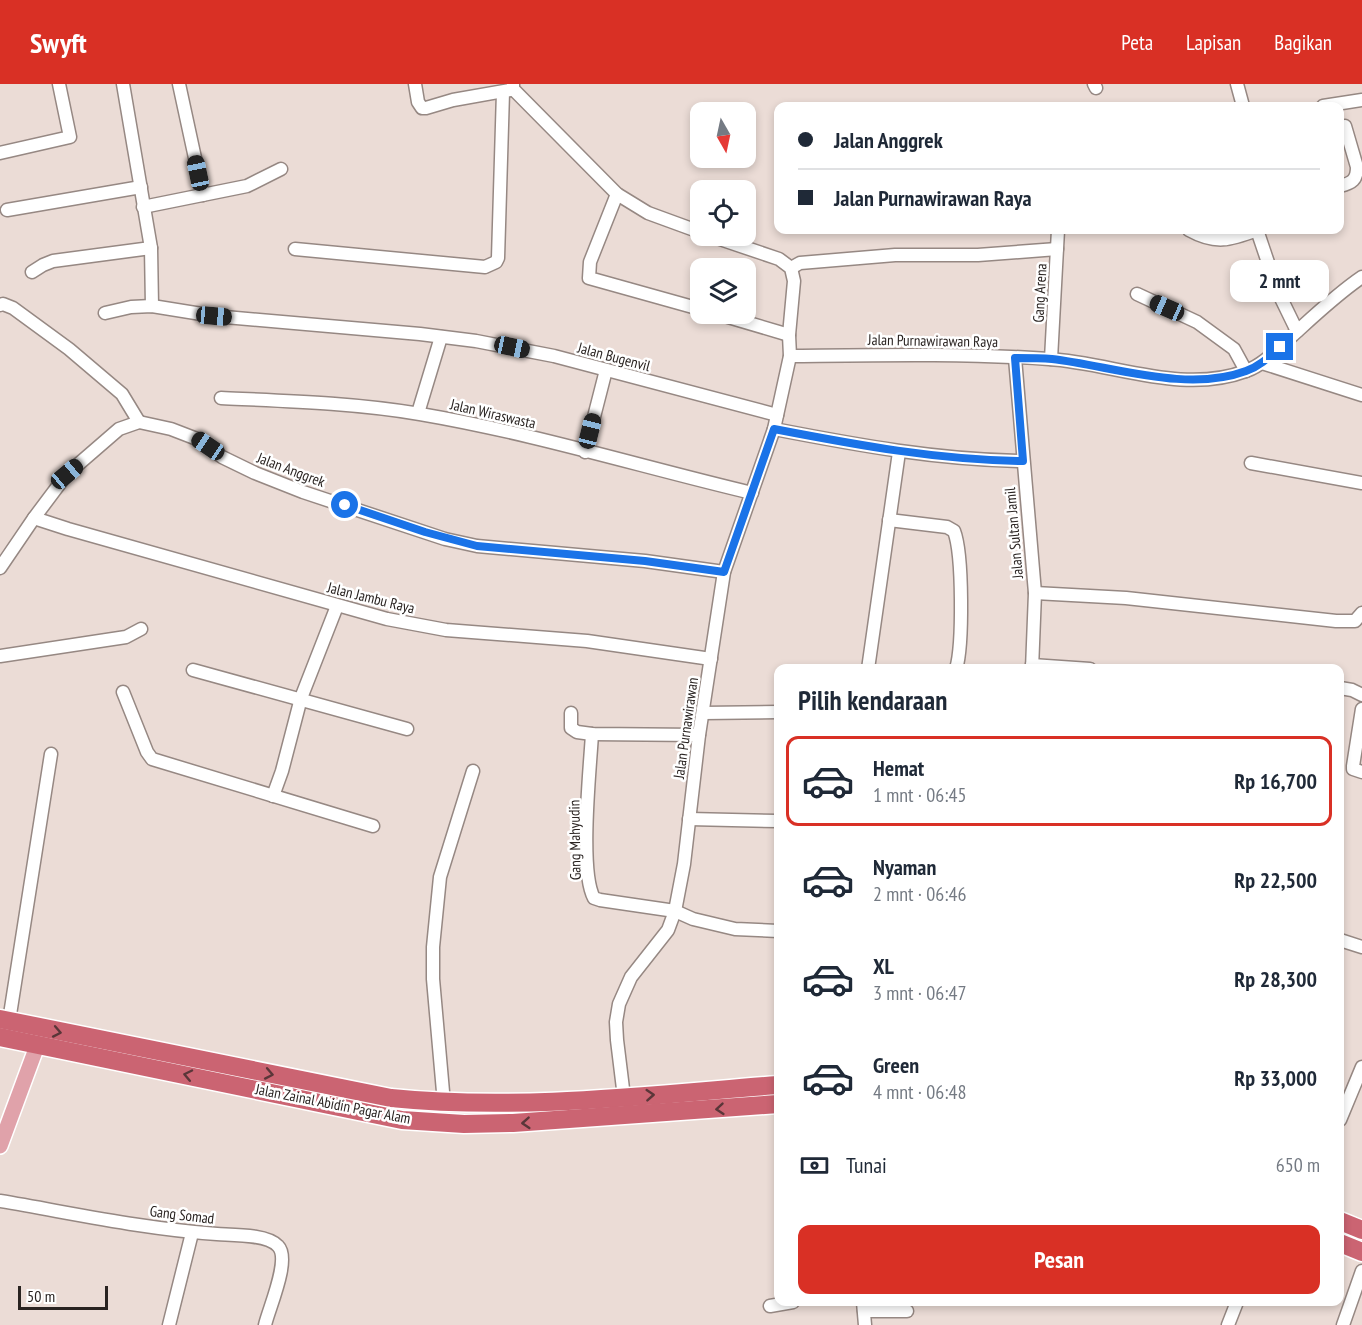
<!DOCTYPE html>
<html lang="id">
<head>
<meta charset="utf-8">
<style>
	body { margin:0; font-family:"PT Sans Narrow",sans-serif; background:#f2f2f3; color:#1f2937; height:100vh; display:flex; flex-direction:column; font-size:22px; white-space:nowrap }
	* { box-sizing:border-box; margin:0 }
	p { font-size:20px; color:#747a83 }
	.icon { flex:none; width:33px; height:33px; fill:none; stroke:currentColor; stroke-width:2; stroke-linecap:round; stroke-linejoin:round }
	.map { position:relative; flex:1; overflow:hidden }
	.sheet { position:absolute; left:774px; top:580px; width:570px; height:642px; display:flex; flex-direction:column; background:#fff; border-radius:12px; box-shadow:0 3px 9px #0003 }
	.sheet>* { flex:none }
	.hud { position:absolute; left:774px; top:18px; width:570px; height:132px; border-radius:12px; box-shadow:0 3px 9px #0003; display:grid; align-content:center; height:132px; padding:0 24px; background:#fff }
	.needle { width:39px; rotate:171deg }
	.tools { position:absolute; left:690px; top:18px; display:grid; gap:12px }
	.tools a { display:grid; place-items:center; width:66px; height:66px; border-radius:12px; background:#fff; box-shadow:0 3px 9px #0003; font-size:30px }
	.scale { position:absolute; left:18px; bottom:15px; width:90px; box-sizing:border-box; padding-left:6px; border:3px solid #292321; border-top:0; font-size:16px; line-height:21px; white-space:nowrap; color:#292321; -webkit-text-stroke:4px #fff; paint-order:stroke }
	.end { position:absolute; width:27px; height:27px; margin:-14px; border:8px solid #1a73e8; background:#fff; box-shadow:0 0 0 3px #fff }
	.from { border-radius:50% }
	.bubble { position:absolute; height:42px; border-radius:12px; background:#fff; box-shadow:0 3px 9px #0003; font-size:20px; font-weight:700; line-height:42px; text-align:center }
	.car { position:absolute; width:18px; height:36px; margin:-18px -9px; border-radius:8px; box-shadow:0 0 4px 2px #0007; background:linear-gradient(#222 24%,#8ab4d8 0 40%,#222 0 76%,#8ab4d8 0 86%,#222 0) }
	.hud b { display:flex; align-items:center; gap:21px; height:57px; font-size:22px }
	.hud b+b { border-top:2px solid #e0e1e3 }
	.hud i { width:15px; height:15px; background:#1f2937 }
	ul { padding:0; list-style:none }
	li { display:flex; align-items:center; gap:18px; height:90px; margin:0 12px 9px; padding:0 12px; border:3px solid transparent; border-radius:12px }
	li div { flex:1 }
	li b { display:block; font-size:22px }
	li em { font-style:normal; font-weight:700 }
	li.on { border-color:#d93025 }
	li>.icon { width:54px; height:54px; stroke-width:1.5 }
	h2 { padding:0 24px; font-size:27px; line-height:72px }
	.pay { display:flex; align-items:center; gap:15px; height:66px; padding:0 24px; font-size:22px }
	.pay p { margin-inline-start:auto }
	.primary-button { display:flex; gap:12px; margin-top:auto; padding:12px 24px }
	.primary-button a { flex:1; height:69px; border-radius:12px; background:#d93025; color:#fff; font-size:24px; font-weight:700; line-height:69px; text-align:center }
	header { display:flex; align-items:center; gap:36px; box-sizing:border-box; height:84px; padding:0 30px; background:#d93025; color:#fff }
	header strong { font-size:28px }
	nav { display:flex; gap:33px; margin-inline-start:auto; font-size:21px }
	.map>svg:first-child { display:block }
	.lines { fill:none; stroke-linecap:round; stroke-linejoin:round }
	.minor-casing { stroke:#968883; stroke-width:15 }
	.major-casing { stroke:#fff; stroke-width:18 }
	.highway-casing { stroke:#fff; stroke-width:21 }
	.minor { stroke:#fff; stroke-width:12 }
	.major { stroke:#e0a2aa; stroke-width:15 }
	.highway { stroke:#cb6472; stroke-width:18 }
	.oneway { stroke:#5a3639 }
	.route { stroke:#1a73e8; stroke-width:8 }
	.labels { text-anchor:middle; stroke-width:5; stroke-linejoin:round; paint-order:stroke }
	.street-label { font-size:15px; fill:#292321; stroke:#fff }
</style>
</head>
<body>
<header>
<strong>Swyft</strong>
<nav><a>Peta</a><a>Lapisan</a><a>Bagikan</a></nav>
</header>
<div class="map">
<svg width="1362" height="1241" viewBox="0 0 1362 1241">
	<rect width="100%" height="100%" fill="#ebdcd6"/>
	<g class="lines">
		<g class="minor-casing">
			<g id="minor">
				<path d="M 123,0 L 151,164 L 152,222"/>
				<path d="M 179,0 L 203,111"/>
				<path d="M 415,0 L 418,18 L 422,24 L 426,24 L 453,16 L 510,6"/>
				<path d="M 513,0 L 513,5 L 617,110 L 648,129 L 700,148"/>
				<path d="M 1094,0 L 1096,4"/>
				<path d="M 1237,0 L 1243,22"/>
				<path d="M 1323,22 L 1362,16"/>
				<path d="M 0,69 L 70,53 L 59,0"/>
				<path d="M 1340,102 C 1352,99 1357,96 1357,83 L 1345,42"/>
				<path d="M 617,110 L 590,178 L 589,194 L 700,225"/>
				<path d="M 143,123 L 247,102 L 281,85"/>
				<path d="M 7,126 L 141,103"/>
				<path d="M 1189,146 C 1216,161 1230,156 1257,146"/>
				<path d="M 1257,146 L 1278,208 L 1297,247"/>
				<path d="M 295,165 L 485,183 L 496,178 L 498,174 L 503,8"/>
				<path d="M 791,184 L 800,179 L 895,171 L 978,171 L 1057,165"/>
				<path d="M 32,188 L 43,181 L 53,177 L 151,164"/>
				<path d="M 1137,210 L 1197,238 L 1234,265 L 1246,287"/>
				<path d="M 0,221 L 3,220 L 13,224 L 69,265 L 122,310 L 139,338"/>
				<path d="M 105,229 L 131,223 L 152,222 L 214,232 L 420,250 L 476,257 L 554,272 L 777,331"/>
				<path d="M 718,230 L 789,251"/>
				<path d="M 790,272 C 877,271 963,269 1049,275 C 1113,279 1182,311 1246,287 C 1265,280 1278,264 1293,251 C 1315,231 1337,210 1362,193"/>
				<path d="M 1015,274 L 1035,509 L 1032,585"/>
				<path d="M 1051,275 L 1058,146"/>
				<path d="M 1262,279 L 1362,311"/>
				<path d="M 221,314 C 287,317 355,319 420,330 C 532,349 642,383 752,409"/>
				<path d="M 418,329 L 441,253"/>
				<path d="M 774,345 C 857,361 938,376 1023,377"/>
				<path d="M 585,368 L 606,286"/>
				<path d="M 1251,379 L 1362,399"/>
				<path d="M 34,434 L 68,445 L 387,535 L 446,546 L 587,557 L 711,575"/>
				<path d="M 889,436 L 947,443 L 954,447 C 963,470 963,562 956,585"/>
				<path d="M 0,484 L 34,434 L 67,390 L 119,345 L 139,338 L 171,345 L 197,355 L 222,373 L 255,389 L 303,408 L 445,455 L 477,462 L 645,477 L 724,488"/>
				<path d="M 1035,509 L 1126,514 L 1336,537 L 1355,537 L 1362,529"/>
				<path d="M 0,572 L 126,553 L 141,545"/>
				<path d="M 1032,581 L 1090,585"/>
				<path d="M 868,585 L 899,368"/>
				<path d="M 193,586 L 407,645"/>
				<path d="M 1340,604 L 1352,606 L 1362,611"/>
				<path d="M 123,608 L 147,668 L 152,675 L 373,742"/>
				<path d="M 1362,625 L 1353,682 L 1353,685 L 1362,688"/>
				<path d="M 571,629 L 571,644 L 577,648 L 592,650 L 699,651"/>
				<path d="M 703,629 L 778,628"/>
				<path d="M 592,650 C 590,685 579,787 594,814 L 600,816 L 675,827 L 693,835 L 735,845 L 778,847"/>
				<path d="M 273,712 L 282,687 L 301,614 L 337,522"/>
				<path d="M 689,735 L 778,737"/>
				<path d="M 1340,856 L 1362,863"/>
				<path d="M 9,937 L 51,670"/>
				<path d="M 624,1013 L 617,956 L 616,938 L 619,920 L 631,893 L 668,846 L 675,827 L 684,780 L 699,651 L 724,488 L 774,345 L 790,272 L 789,251 L 794,197 L 791,184 L 779,175 L 711,152"/>
				<path d="M 444,1019 L 433,895 L 433,863 L 440,793 L 473,687"/>
				<path d="M 1340,1036 L 1362,983"/>
				<path d="M 0,1117 C 72,1129 144,1145 217,1150 C 232,1151 267,1150 278,1162 C 291,1175 269,1224 265,1241"/>
				<path d="M 863,1218 L 865,1241"/>
				<path d="M 770,1222 L 793,1218"/>
				<path d="M 864,1227 L 907,1227"/>
				<path d="M 169,1241 L 192,1149"/>
				<path d="M 1228,1241 L 1237,1218"/>
				<path d="M 1343,1241 L 1362,1187"/>
			</g>
		</g>
		<g class="major-casing">
			<path id="major" d="M 0,1062 L 37,962"/>
		</g>
		<g class="highway-casing">
			<g id="highway">
				<path d="M 0,935 L 391,1014 C 519,1027 651,1011 778,1001"/>
				<path d="M 0,953 L 402,1036 L 464,1040 L 513,1039 L 778,1020"/>
				<path d="M 1340,1137 L 1362,1146"/>
				<path d="M 1340,1159 L 1362,1168"/>
			</g>
		</g>
		<use href="#minor" class="minor"/>
		<use href="#major" class="major"/>
		<use href="#highway" class="highway"/>
	</g>
	<defs><path id="oneway-chevron" d="M-2-3.5L2.5 0L-2 3.5" fill="none" stroke-width="1.6" stroke-linecap="round" stroke-linejoin="round" transform="scale(1.5)"/></defs>
	<g class="oneway">
		<use href="#oneway-chevron" transform="translate(57 948) rotate(11)"/>
		<use href="#oneway-chevron" transform="translate(269 990) rotate(11)"/>
		<use href="#oneway-chevron" transform="translate(188 991) rotate(-168)"/>
		<use href="#oneway-chevron" transform="translate(650 1011) rotate(-4)"/>
		<use href="#oneway-chevron" transform="translate(720 1025) rotate(175)"/>
		<use href="#oneway-chevron" transform="translate(526 1039) rotate(176)"/>
	</g>
	<g class="lines">
		<path class="route" d="M 345,421 L 425,448 L 477,462 L 645,477 L 724,488 L 774,345 C 857,361 938,376 1023,377 L 1015,274 C 1027,274 1040,274 1052,275 C 1112,282 1187,309 1246,287 C 1260,282 1269,273 1280,263"/>
	</g>
	<g class="labels">
		<g class="street-label">
			<text transform="translate(1040 209) rotate(-87)" y="5">Gang Arena</text>
			<text transform="translate(933 257) rotate(1)" y="5">Jalan Purnawirawan Raya</text>
			<text transform="translate(614 273) rotate(15)" y="5">Jalan Bugenvil</text>
			<text transform="translate(493 330) rotate(13)" y="5">Jalan Wiraswasta</text>
			<text transform="translate(291 386) rotate(21)" y="5">Jalan Anggrek</text>
			<text transform="translate(1014 449) rotate(-95)" y="5">Jalan Sultan Jamil</text>
			<text transform="translate(371 514) rotate(14)" y="5">Jalan Jambu Raya</text>
			<text transform="translate(686 644) rotate(-82)" y="5">Jalan Purnawirawan</text>
			<text transform="translate(575 756) rotate(-91)" y="5">Gang Mahyudin</text>
			<text transform="translate(333 1020) rotate(11)" y="5">Jalan Zainal Abidin Pagar Alam</text>
			<text transform="translate(182 1131) rotate(7)" y="5">Gang Somad</text>
		</g>
	</g>
</svg>
<div class="tools">
<a><svg class="needle" viewBox="-14 -14 28 28"><path d="M0-13l5 13h-10z" fill="#e53935"/><path d="M0 13l5-13h-10z" fill="#747a83"/></svg></a>
<a><svg class="icon" aria-label="locate" viewBox="0 0 24 24"><circle cx="12" cy="12" r="6"/><path d="M12 2v4M12 18v4M2 12h4M18 12h4"/></svg></a>
<a><svg class="icon" aria-label="layers" viewBox="0 0 24 24"><path d="M12 4l9 5-9 5-9-5zM3 14l9 5 9-5"/></svg></a>
</div>
<div class="scale">50 m</div>
<i class="end from" style="left:345px;top:421px"></i>
<i class="end" style="left:1280px;top:263px"></i>
<div class="bubble" style="left:1230px;top:176px;width:99px">2 mnt</div>
<i class="car" style="left:198px;top:89px;rotate:348deg"></i>
<i class="car" style="left:1167px;top:224px;rotate:294deg"></i>
<i class="car" style="left:214px;top:232px;rotate:95deg"></i>
<i class="car" style="left:512px;top:263px;rotate:102deg"></i>
<i class="car" style="left:590px;top:347px;rotate:14deg"></i>
<i class="car" style="left:208px;top:362px;rotate:304deg"></i>
<i class="car" style="left:67px;top:390px;rotate:50deg"></i>
<div class="hud">
<b><i class="from"></i>Jalan Anggrek</b>
<b><i></i>Jalan Purnawirawan Raya</b>
</div>
<section class="sheet">
<h2>Pilih kendaraan</h2>
<ul>
<li class="on"><svg class="icon" aria-label="car" viewBox="0 0 24 24"><path d="M5 17H2v-5l4-1 3-4h7l3 4 3 1v5h-3M9 17h6M6 11h13"/><circle cx="7" cy="17" r="2"/><circle cx="17" cy="17" r="2"/></svg><div><b>Hemat</b><p>1 mnt · 06:45</p></div><em>Rp 16,700</em></li>
<li><svg class="icon" aria-label="car" viewBox="0 0 24 24"><path d="M5 17H2v-5l4-1 3-4h7l3 4 3 1v5h-3M9 17h6M6 11h13"/><circle cx="7" cy="17" r="2"/><circle cx="17" cy="17" r="2"/></svg><div><b>Nyaman</b><p>2 mnt · 06:46</p></div><em>Rp 22,500</em></li>
<li><svg class="icon" aria-label="car" viewBox="0 0 24 24"><path d="M5 17H2v-5l4-1 3-4h7l3 4 3 1v5h-3M9 17h6M6 11h13"/><circle cx="7" cy="17" r="2"/><circle cx="17" cy="17" r="2"/></svg><div><b>XL</b><p>3 mnt · 06:47</p></div><em>Rp 28,300</em></li>
<li><svg class="icon" aria-label="car" viewBox="0 0 24 24"><path d="M5 17H2v-5l4-1 3-4h7l3 4 3 1v5h-3M9 17h6M6 11h13"/><circle cx="7" cy="17" r="2"/><circle cx="17" cy="17" r="2"/></svg><div><b>Green</b><p>4 mnt · 06:48</p></div><em>Rp 33,000</em></li>
</ul>
<div class="pay"><svg class="icon" aria-label="cash" viewBox="0 0 24 24"><path d="M3 7h18v10H3z"/><circle cx="12" cy="12" r="2"/></svg>Tunai<p>650 m</p></div>
<div class="primary-button"><a>Pesan</a></div>
</section>
</div>
</body>
</html>
